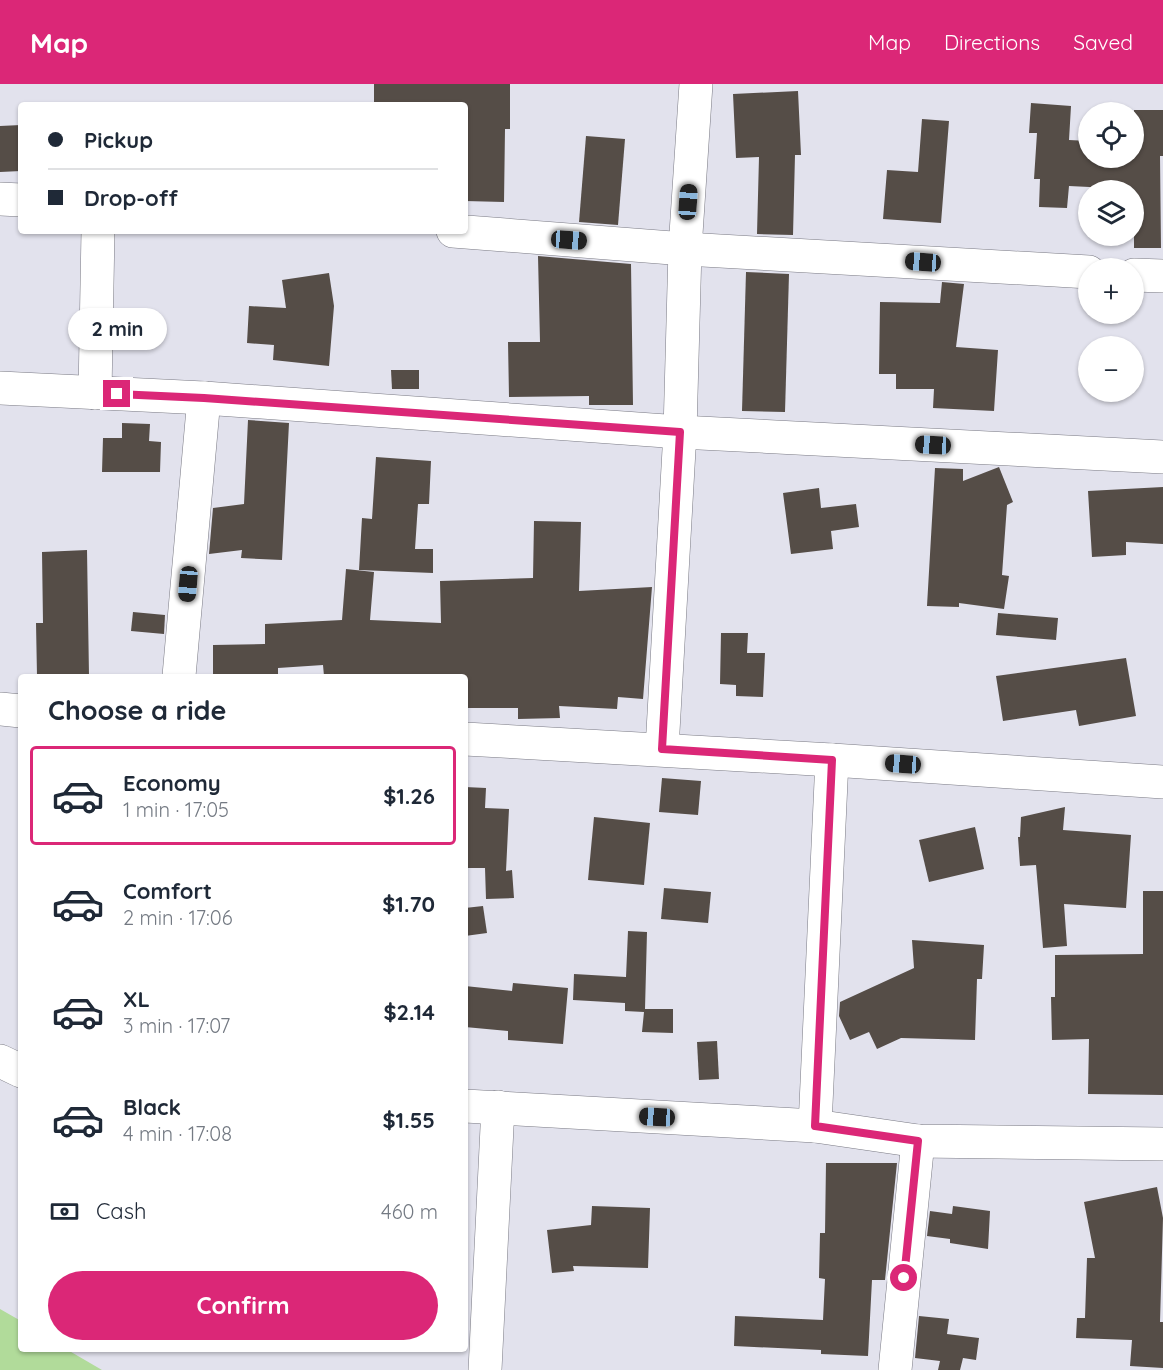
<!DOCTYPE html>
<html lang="en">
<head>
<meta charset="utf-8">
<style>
	body { margin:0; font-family:Quicksand,sans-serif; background:#f2f2f3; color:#1f2937; height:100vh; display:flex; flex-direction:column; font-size:22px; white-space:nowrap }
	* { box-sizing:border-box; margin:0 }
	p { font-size:20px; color:#747a83 }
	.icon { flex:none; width:33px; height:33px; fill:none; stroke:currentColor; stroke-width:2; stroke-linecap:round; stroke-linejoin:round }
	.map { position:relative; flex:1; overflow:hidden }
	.panel { position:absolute; left:18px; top:590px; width:450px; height:678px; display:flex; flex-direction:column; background:#fff; border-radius:6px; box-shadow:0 2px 4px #0004 }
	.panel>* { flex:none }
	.top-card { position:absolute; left:18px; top:18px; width:450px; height:132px; border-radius:6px; box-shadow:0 2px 4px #0004; display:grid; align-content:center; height:132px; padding:0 30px; background:#fff }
	.tools { position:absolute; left:1078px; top:18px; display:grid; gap:12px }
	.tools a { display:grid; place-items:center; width:66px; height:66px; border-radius:50%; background:#fff; box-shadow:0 2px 4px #0004; font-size:30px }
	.end { position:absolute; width:27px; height:27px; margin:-14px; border:8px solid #db2777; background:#fff; box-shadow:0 0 0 3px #fff }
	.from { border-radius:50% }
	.bubble { position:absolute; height:42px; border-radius:21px; background:#fff; box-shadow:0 2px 4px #0004; font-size:20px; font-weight:800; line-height:42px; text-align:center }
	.car { position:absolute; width:18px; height:36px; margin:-18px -9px; border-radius:8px; box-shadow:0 0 4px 2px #0007; background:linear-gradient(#222 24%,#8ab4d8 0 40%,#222 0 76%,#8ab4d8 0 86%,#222 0) }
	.top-card b { display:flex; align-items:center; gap:21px; height:57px; font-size:22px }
	.top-card b+b { border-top:2px solid #e0e1e3 }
	.top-card i { width:15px; height:15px; background:#1f2937 }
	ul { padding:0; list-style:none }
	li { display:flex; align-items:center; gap:18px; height:99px; margin:0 12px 9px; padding:0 18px; border:3px solid transparent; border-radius:6px }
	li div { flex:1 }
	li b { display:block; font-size:22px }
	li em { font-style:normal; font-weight:800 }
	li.selected { border-color:#db2777 }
	li>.icon { width:54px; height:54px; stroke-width:1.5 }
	h2 { padding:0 30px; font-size:27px; line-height:72px }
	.pay { display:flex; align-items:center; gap:15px; height:66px; padding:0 30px; font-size:22px }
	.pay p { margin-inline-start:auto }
	.primary-button { display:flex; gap:12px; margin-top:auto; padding:12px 30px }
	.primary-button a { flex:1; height:69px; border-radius:36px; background:#db2777; color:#fff; font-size:24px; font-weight:800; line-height:69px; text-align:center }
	header { display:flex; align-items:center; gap:36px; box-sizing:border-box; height:84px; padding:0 30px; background:#db2777; color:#fff }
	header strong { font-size:28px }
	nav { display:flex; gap:33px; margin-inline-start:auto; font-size:21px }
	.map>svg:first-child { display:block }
	.green { fill:#b1db9a }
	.building { fill:#554d47 }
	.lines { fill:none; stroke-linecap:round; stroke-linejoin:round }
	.minor-casing { stroke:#7a7a84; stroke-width:34 }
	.minor { stroke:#fff; stroke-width:33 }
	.route { stroke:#db2777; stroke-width:8 }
</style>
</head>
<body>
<header>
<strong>Map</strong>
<nav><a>Map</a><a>Directions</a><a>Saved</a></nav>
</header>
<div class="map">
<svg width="1163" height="1286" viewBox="0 0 1163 1286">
	<rect width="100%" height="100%" fill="#e2e2ed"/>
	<path class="green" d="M 0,1225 L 21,1237 L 21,1264 L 66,1265 L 102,1286 L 0,1286 Z"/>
	<g class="building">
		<path d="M 374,0 L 510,0 L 510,45 L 505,45 L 504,118 L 465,117 L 465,21 L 374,21 Z"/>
		<path d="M 798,7 L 801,71 L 795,71 L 793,151 L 757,150 L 759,73 L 736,74 L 733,10 Z"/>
		<path d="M 1031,19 L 1071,22 L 1069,56 L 1089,57 L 1089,74 L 1134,74 L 1134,26 L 1163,26 L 1163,72 L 1160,72 L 1161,164 L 1134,164 L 1134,106 L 1110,106 L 1110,104 L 1069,102 L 1067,124 L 1039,123 L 1040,95 L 1034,95 L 1037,49 L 1029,49 Z"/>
		<path d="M 922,35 L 949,37 L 941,139 L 883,135 L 887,86 L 918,88 Z"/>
		<path d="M 21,41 L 21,87 L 0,88 L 0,42 Z"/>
		<path d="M 586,52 L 625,55 L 618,141 L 579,138 Z"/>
		<path d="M 538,172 L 631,180 L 633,321 L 589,321 L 589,312 L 509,313 L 508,258 L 540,258 Z"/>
		<path d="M 746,188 L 789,190 L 785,328 L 742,327 Z"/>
		<path d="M 329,189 L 334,222 L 329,282 L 273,276 L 274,261 L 247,259 L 249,222 L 286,224 L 282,196 Z"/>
		<path d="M 942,198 L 964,200 L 956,263 L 998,266 L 994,327 L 933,324 L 934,305 L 896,305 L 896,290 L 879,290 L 880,218 L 940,219 Z"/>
		<path d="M 391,286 L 419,286 L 419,305 L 392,305 Z"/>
		<path d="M 248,336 L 289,339 L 282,476 L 241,474 L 242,466 L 209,470 L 213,424 L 244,420 Z"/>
		<path d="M 122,339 L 150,340 L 149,357 L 161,358 L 160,388 L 102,388 L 103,354 L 122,354 Z"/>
		<path d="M 376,373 L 431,377 L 429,420 L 418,420 L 415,465 L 433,465 L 433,489 L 359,486 L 362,434 L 372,435 Z"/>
		<path d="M 999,383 L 1013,418 L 1007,421 L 1002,491 L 1009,492 L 1004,525 L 959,519 L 959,523 L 927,522 L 935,384 L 963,385 L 963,397 Z"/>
		<path d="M 1163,403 L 1163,460 L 1126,458 L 1126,471 L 1092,473 L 1088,407 Z"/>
		<path d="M 819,404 L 821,424 L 856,420 L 859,443 L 831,447 L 833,465 L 791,470 L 783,409 Z"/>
		<path d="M 534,437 L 581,438 L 579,507 L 652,503 L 643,615 L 618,613 L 617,625 L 559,622 L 560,634 L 518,635 L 518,624 L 465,624 L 465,592 L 324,592 L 323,581 L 278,584 L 278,592 L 213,592 L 213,561 L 265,560 L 265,540 L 342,536 L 346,485 L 374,488 L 370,536 L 441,539 L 440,497 L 533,494 Z"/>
		<path d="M 87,466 L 89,592 L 37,592 L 36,539 L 43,539 L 42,468 Z"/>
		<path d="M 133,528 L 165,531 L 164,550 L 131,547 Z"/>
		<path d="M 998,529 L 1058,534 L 1056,556 L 996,551 Z"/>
		<path d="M 721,549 L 748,549 L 747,569 L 765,569 L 763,613 L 736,612 L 736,601 L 720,600 Z"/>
		<path d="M 1126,574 L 1136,632 L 1079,642 L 1076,626 L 1003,637 L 996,592 Z"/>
		<path d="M 662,694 L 701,697 L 698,731 L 659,728 Z"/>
		<path d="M 465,703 L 486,704 L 485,724 L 509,725 L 506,787 L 512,786 L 514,814 L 486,815 L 485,784 L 465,784 Z"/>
		<path d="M 1065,723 L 1063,746 L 1131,751 L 1126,824 L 1064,820 L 1067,862 L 1043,864 L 1036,781 L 1020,782 L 1018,753 L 1020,753 L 1021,733 Z"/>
		<path d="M 594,733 L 650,739 L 644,801 L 588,796 Z"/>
		<path d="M 975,743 L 984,785 L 929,798 L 919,756 Z"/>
		<path d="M 664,804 L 711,808 L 708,839 L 661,835 Z"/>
		<path d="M 1143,807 L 1163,807 L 1163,1011 L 1088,1010 L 1089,955 L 1052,956 L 1051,913 L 1055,913 L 1055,871 L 1143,870 Z"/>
		<path d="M 483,822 L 487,849 L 465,852 L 465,824 Z"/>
		<path d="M 628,847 L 647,848 L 645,925 L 673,925 L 673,949 L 642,948 L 644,928 L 625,927 L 625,919 L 573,916 L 574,890 L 626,893 Z"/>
		<path d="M 912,856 L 984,861 L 982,895 L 977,895 L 975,956 L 901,954 L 877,965 L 869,948 L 850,956 L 839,932 L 840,918 L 914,884 Z"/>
		<path d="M 513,899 L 568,904 L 563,960 L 508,956 L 508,947 L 465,943 L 465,902 L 512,907 Z"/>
		<path d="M 717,957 L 719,995 L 699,996 L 697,958 Z"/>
		<path d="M 826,1079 L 897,1079 L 885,1196 L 872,1196 L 868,1272 L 821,1270 L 821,1266 L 734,1262 L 735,1232 L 823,1236 L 825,1195 L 819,1194 L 820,1149 L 825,1149 Z"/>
		<path d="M 1157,1103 L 1163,1134 L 1160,1238 L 1163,1238 L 1163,1284 L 1130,1282 L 1132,1256 L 1076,1254 L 1077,1234 L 1085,1234 L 1087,1174 L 1095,1174 L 1084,1118 Z"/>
		<path d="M 592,1122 L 650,1124 L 648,1184 L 573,1182 L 574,1187 L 552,1189 L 547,1146 L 591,1141 Z"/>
		<path d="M 953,1122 L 990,1127 L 988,1165 L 950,1159 L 950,1155 L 927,1152 L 930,1127 L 952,1130 Z"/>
		<path d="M 919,1232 L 949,1235 L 947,1250 L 979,1254 L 976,1276 L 963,1274 L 960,1286 L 938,1286 L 940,1277 L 915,1274 Z"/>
	</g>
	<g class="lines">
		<g class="minor-casing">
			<g id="minor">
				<path d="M 0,115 L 21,116"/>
				<path d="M 453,147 L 685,165 L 1089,188"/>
				<path d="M 1134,191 L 1163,192"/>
				<path d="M 0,304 L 204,314 L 680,348 L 1163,373"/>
				<path d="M 95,309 L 98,147"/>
				<path d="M 179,592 L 204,314"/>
				<path d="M 0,625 L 21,627"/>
				<path d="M 465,655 L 832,676 L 1163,698"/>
				<path d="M 662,665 L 680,348 L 685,165 L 696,0"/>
				<path d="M 0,977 L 21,987"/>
				<path d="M 465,1022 L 815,1042 L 918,1057 L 1163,1060"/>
				<path d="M 815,1042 L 832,676"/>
				<path d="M 485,1286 L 498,1023"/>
				<path d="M 895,1286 L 918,1057"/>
			</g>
		</g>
		<use href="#minor" class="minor"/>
	</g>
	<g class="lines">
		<path class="route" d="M 117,310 L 204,314 L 680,348 L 662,665 L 832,676 L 815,1042 L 918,1057 L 904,1194"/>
	</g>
</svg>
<div class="tools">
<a><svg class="icon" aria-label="locate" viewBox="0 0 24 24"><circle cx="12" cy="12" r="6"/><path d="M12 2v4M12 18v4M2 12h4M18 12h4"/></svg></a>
<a><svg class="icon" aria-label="layers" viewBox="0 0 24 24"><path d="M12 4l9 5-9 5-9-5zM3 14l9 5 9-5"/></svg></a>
<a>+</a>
<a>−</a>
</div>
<i class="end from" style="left:904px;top:1194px"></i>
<i class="end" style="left:117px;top:310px"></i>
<div class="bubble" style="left:68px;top:224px;width:99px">2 min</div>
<i class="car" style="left:688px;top:118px;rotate:4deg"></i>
<i class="car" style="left:569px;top:156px;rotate:94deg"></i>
<i class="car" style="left:923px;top:178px;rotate:274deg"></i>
<i class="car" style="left:933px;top:361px;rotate:273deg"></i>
<i class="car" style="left:188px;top:500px;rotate:185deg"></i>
<i class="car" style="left:903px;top:680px;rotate:274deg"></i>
<i class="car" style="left:657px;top:1033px;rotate:273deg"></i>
<div class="top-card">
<b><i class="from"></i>Pickup</b>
<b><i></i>Drop-off</b>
</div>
<section class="panel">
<h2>Choose a ride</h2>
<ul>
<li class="selected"><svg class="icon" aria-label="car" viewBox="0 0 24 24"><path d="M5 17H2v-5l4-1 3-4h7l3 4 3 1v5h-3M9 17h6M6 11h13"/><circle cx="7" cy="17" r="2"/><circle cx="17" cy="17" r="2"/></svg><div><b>Economy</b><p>1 min · 17:05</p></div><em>$1.26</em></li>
<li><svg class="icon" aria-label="car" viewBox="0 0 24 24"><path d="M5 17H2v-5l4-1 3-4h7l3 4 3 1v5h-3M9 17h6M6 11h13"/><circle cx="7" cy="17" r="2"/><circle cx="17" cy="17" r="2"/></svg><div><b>Comfort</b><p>2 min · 17:06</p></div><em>$1.70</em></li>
<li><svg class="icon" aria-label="car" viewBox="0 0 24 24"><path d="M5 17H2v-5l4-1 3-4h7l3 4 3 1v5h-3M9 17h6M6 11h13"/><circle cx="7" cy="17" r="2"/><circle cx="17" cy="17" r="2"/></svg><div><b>XL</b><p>3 min · 17:07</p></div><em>$2.14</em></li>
<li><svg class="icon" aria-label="car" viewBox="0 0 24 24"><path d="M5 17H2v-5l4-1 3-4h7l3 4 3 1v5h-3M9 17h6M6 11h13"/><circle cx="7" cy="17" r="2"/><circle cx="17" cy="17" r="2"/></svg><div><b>Black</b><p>4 min · 17:08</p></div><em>$1.55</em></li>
</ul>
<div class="pay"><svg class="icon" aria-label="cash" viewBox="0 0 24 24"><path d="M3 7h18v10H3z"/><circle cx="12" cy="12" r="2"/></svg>Cash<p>460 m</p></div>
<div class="primary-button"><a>Confirm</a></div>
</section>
</div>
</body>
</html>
